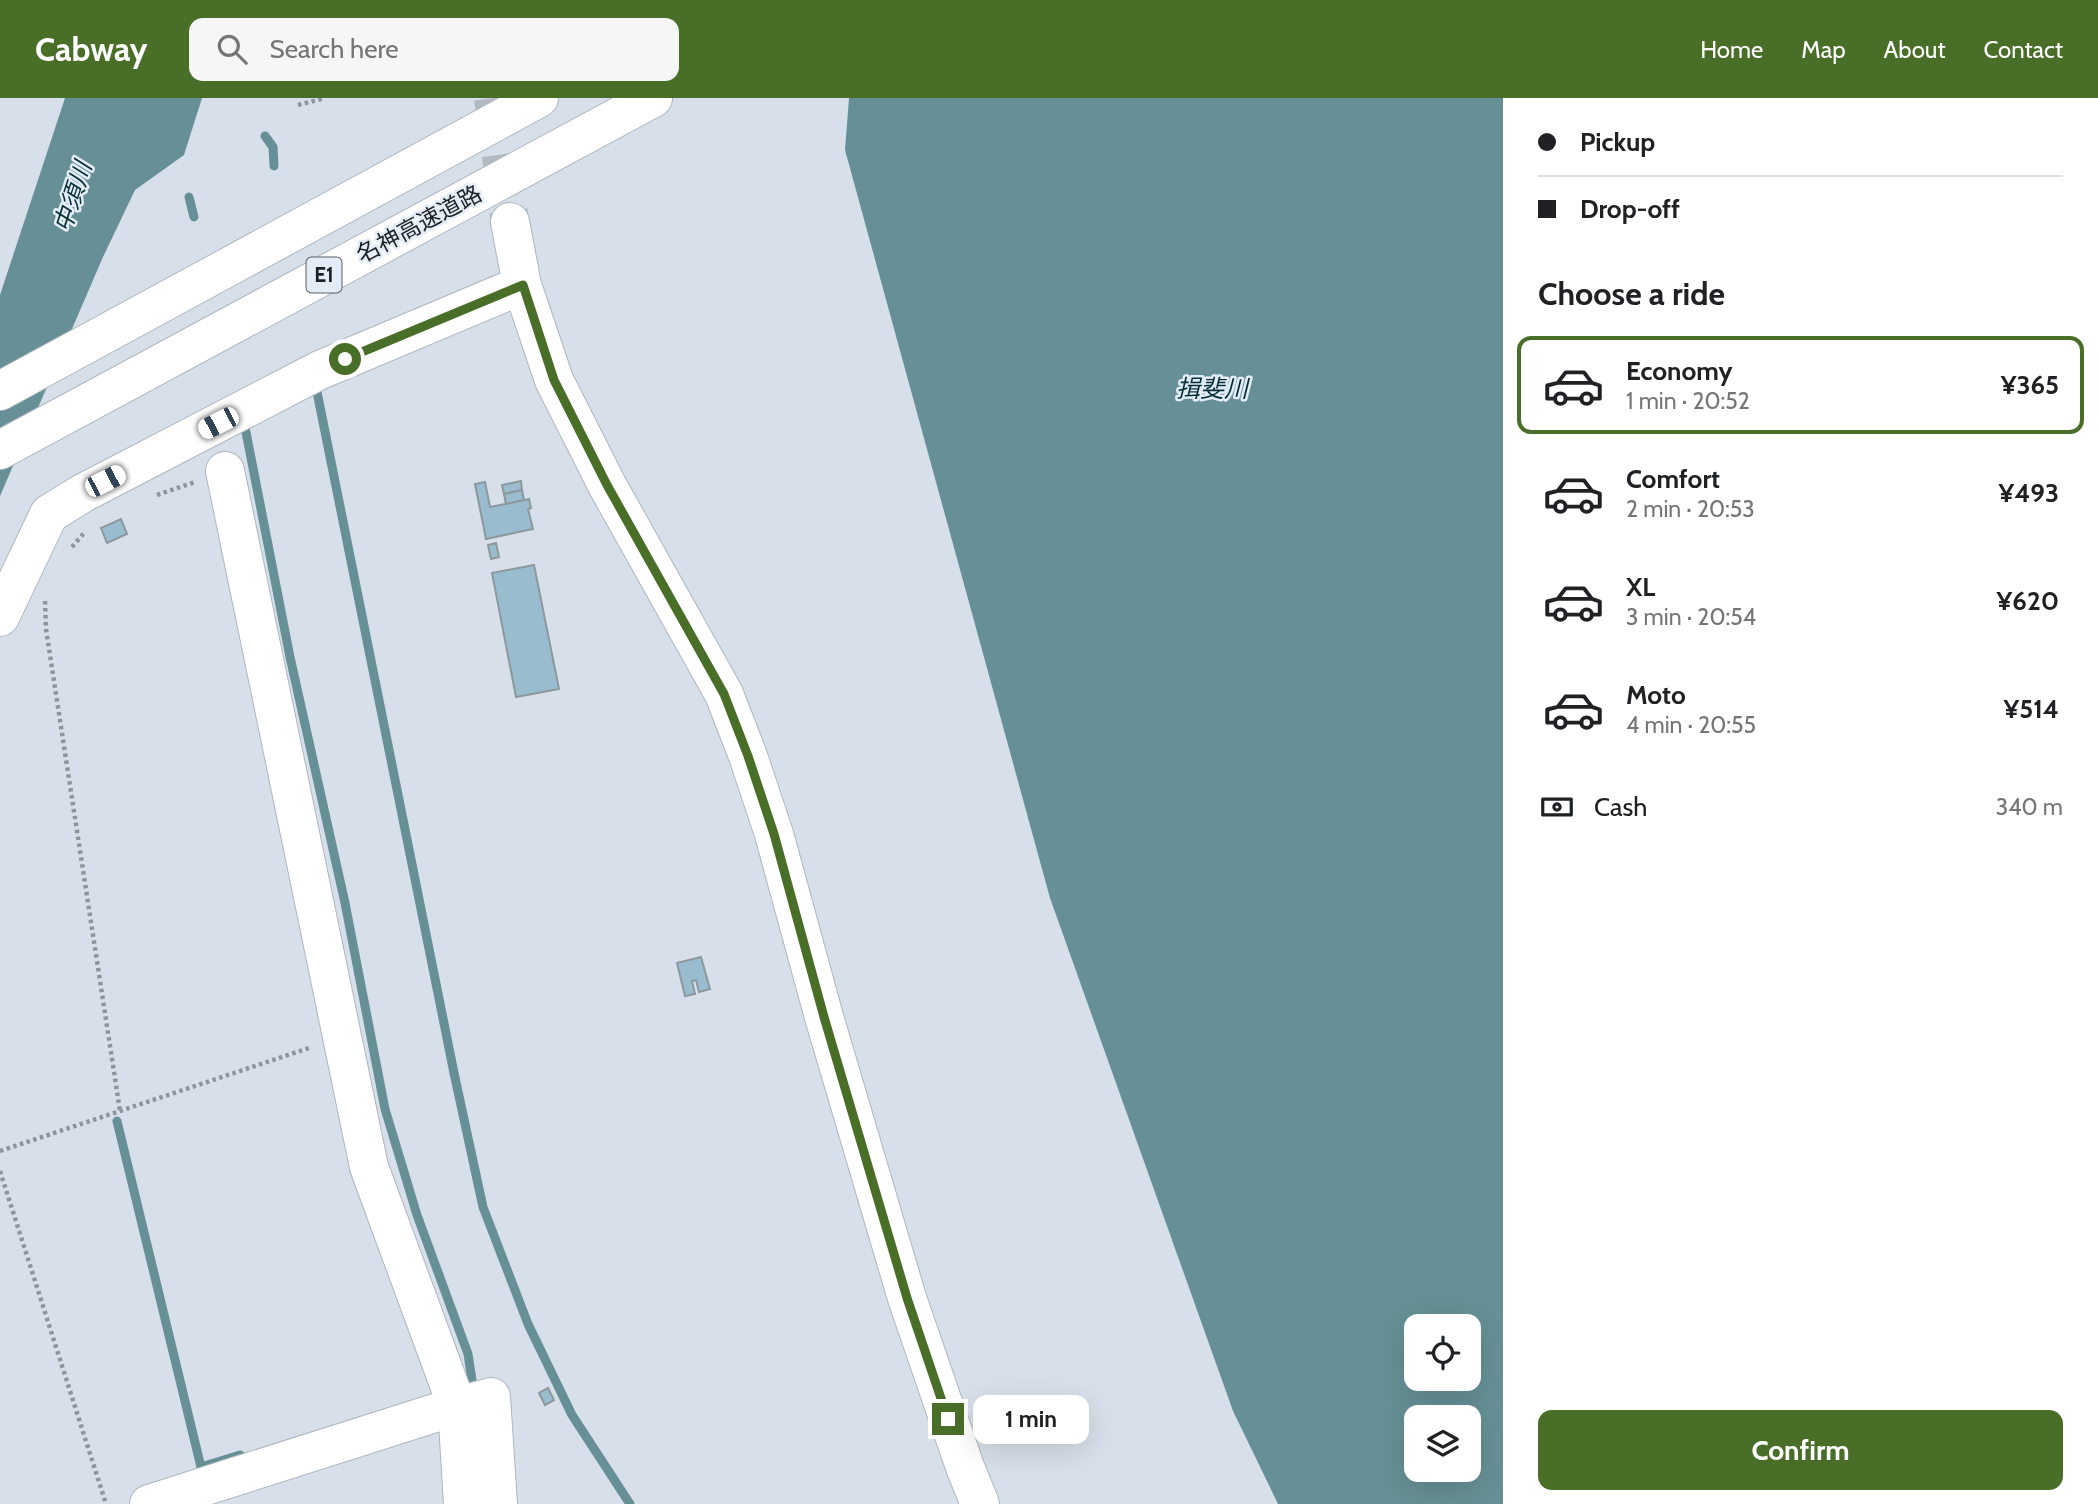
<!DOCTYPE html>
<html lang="en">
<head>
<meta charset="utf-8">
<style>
	body { margin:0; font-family:Cabin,"Noto Sans JP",sans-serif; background:#f6f6f6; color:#202124; height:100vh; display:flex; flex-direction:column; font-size:26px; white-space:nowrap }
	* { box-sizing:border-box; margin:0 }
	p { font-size:23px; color:#757577 }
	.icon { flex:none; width:38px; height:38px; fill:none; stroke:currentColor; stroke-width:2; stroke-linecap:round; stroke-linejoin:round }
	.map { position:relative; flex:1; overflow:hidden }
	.drawer { display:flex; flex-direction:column; background:#fff; width:595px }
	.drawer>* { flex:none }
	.banner { display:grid; align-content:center; height:154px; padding:0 35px; background:#fff }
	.controls { position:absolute; left:1404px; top:1216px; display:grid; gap:14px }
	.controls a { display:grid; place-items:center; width:77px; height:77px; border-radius:14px; background:#fff; box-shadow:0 7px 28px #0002; font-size:35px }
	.end { position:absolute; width:32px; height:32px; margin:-16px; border:9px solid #496e28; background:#fff; box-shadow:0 0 0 4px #fff }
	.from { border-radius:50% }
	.bubble { position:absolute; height:49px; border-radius:14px; background:#fff; box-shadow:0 7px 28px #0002; font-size:23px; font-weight:800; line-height:49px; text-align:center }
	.car { position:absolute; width:21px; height:42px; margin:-21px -10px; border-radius:9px; box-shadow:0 0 5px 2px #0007; background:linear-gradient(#fff 24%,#345 0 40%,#fff 0 76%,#345 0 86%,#fff 0) }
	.banner b { display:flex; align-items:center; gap:24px; height:66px; font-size:26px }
	.banner b+b { border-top:2px solid #e0e0e0 }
	.banner i { width:18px; height:18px; background:#202124 }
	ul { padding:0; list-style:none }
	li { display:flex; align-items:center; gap:21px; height:98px; margin:0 14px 10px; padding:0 21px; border:4px solid transparent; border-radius:14px }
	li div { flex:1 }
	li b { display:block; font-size:26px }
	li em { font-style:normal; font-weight:800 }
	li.selected { border-color:#496e28 }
	li>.icon { width:63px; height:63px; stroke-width:1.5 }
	h2 { padding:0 35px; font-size:32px; line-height:84px }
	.pay { display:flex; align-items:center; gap:18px; height:77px; padding:0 35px; font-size:26px }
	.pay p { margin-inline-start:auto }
	.primary-button { display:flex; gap:14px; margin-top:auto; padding:14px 35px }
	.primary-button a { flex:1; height:80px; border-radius:14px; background:#496e28; color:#fff; font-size:28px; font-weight:800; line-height:80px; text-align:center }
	header { display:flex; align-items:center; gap:42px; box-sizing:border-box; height:98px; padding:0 35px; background:#496e28; color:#fff }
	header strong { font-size:33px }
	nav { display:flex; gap:38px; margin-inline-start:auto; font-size:24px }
	.search { width:490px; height:63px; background:#f6f6f6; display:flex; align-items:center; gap:18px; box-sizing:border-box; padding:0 24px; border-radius:14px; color:#757577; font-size:26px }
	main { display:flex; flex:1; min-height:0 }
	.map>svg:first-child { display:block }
	.water { fill:#669095; fill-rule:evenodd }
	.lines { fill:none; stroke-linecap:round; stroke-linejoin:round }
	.stream { stroke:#669095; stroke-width:9 }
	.building { fill:#99bdce; stroke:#8c989e; stroke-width:2 }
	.minor-tunnel { stroke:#b2bac2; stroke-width:38; stroke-dasharray:38 19; stroke-linecap:butt }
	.minor-casing { stroke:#aeb6c0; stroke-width:40 }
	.highway-casing { stroke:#aeb6c0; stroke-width:40 }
	.path { stroke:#8e949c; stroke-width:4.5; stroke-dasharray:3.5 3.5; stroke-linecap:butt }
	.minor { stroke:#fff; stroke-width:38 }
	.highway { stroke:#fff; stroke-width:38 }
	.route { stroke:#496e28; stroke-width:9 }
	.labels { text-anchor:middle; stroke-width:5; stroke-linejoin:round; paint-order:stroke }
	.shield { fill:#e4edf7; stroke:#595e63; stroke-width:2 }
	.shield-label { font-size:21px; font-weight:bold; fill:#1d2024 }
	.street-label { font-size:23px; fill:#1d2024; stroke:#e4edf7 }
	.water-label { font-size:24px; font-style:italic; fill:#043034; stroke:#e4edf7 }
</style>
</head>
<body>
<header>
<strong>Cabway</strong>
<div class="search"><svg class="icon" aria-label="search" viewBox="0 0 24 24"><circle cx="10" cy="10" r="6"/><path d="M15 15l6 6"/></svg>Search here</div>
<nav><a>Home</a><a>Map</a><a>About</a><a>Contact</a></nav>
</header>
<main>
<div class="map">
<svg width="1503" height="1406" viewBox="0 0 1503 1406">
	<rect width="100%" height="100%" fill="#d7e0ea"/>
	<g class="water">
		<path d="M 65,0 L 202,0 L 184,57 L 135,92 L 103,159 L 0,398 L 0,197 Z"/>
		<path d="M 849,0 L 1503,0 L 1503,1406 L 1278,1406 L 1233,1313 L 1050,800 L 845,52 ZM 1416,1228 L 1468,1228 L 1468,1281 L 1416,1281 ZM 1416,1320 L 1468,1320 L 1468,1372 L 1416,1372 Z"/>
	</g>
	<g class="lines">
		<g class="stream">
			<path d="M 265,38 L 273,49 L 274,68"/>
			<path d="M 189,99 L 194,119"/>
			<path d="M 316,289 L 454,975 L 483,1109 L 528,1226 L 572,1317 L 630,1406"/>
			<path d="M 244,324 L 290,559 L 345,805 L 385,1011 L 417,1117 L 468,1256 L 474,1295"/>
			<path d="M 117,1023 L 201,1369 L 240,1357"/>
		</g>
	</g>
	<g class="building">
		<path d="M 521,383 L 522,392 L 504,396 L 502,387 Z"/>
		<path d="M 485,384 L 490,409 L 529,401 L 531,410 L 528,411 L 533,431 L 486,441 L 475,386 Z"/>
		<path d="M 522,392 L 524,402 L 506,406 L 504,396 Z"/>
		<path d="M 121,421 L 127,436 L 107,445 L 101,430 Z"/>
		<path d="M 496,445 L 499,459 L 491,461 L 488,447 Z"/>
		<path d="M 534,467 L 559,591 L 516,599 L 492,475 Z"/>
		<path d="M 701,859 L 710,891 L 699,894 L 696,882 L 692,883 L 695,896 L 685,898 L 677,865 Z"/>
		<path d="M 548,1290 L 554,1302 L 545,1307 L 539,1295 Z"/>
	</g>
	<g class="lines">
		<path class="minor-tunnel" d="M 493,0 L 510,124"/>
		<g class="minor-casing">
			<g id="minor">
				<path d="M 510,124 L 522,187 L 554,282 L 607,387 L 724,596 L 748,658 L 774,736 L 824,919 L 907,1200 L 965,1369 L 980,1406"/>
				<path d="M 225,373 L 369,1069 L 457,1308 L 463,1406"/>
				<path d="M 0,519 L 49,416 L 83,395 L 320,272 L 522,187"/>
				<path d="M 149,1406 L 457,1308 L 491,1299 L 498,1406"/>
			</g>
		</g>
		<g class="highway-casing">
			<g id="highway">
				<path d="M 0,293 L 539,0"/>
				<path d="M 0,352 L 653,0"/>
			</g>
		</g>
		<g class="path">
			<path d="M 298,7 L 325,0"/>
			<path d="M 157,397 L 195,384"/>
			<path d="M 72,449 L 84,435"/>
			<path d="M 45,503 L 46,531 L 120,1013"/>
			<path d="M 0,1053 L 312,949"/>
			<path d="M 0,1073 L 106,1406"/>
		</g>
		<use href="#minor" class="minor"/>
		<use href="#highway" class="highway"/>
	</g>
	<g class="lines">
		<path class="route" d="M 345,261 L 523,187 L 554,282 L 607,387 L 724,596 L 748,658 L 774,736 L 824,919 L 907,1200 L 948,1321"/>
	</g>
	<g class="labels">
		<rect class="shield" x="306.5" y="159.5" width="35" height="35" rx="5"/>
		<g class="shield-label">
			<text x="324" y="184">E1</text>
		</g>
		<g class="street-label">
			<text transform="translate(419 126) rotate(-28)" y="8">名神高速道路</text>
		</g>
		<g class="water-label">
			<text transform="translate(73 99) rotate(-72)" y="8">中須川</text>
			<text x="1212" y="299">揖斐川</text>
		</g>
	</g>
</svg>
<div class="controls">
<a><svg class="icon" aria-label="locate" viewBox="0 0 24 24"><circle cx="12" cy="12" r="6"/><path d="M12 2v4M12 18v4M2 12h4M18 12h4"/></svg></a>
<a><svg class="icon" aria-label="layers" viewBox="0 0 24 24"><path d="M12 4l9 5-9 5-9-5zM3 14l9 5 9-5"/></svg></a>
</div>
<i class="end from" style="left:345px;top:261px"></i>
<i class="end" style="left:948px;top:1321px"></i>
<div class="bubble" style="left:973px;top:1297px;width:116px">1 min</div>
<i class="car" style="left:218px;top:325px;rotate:243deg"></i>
<i class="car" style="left:105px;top:383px;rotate:63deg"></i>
</div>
<section class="drawer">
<div class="banner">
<b><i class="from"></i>Pickup</b>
<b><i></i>Drop-off</b>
</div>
<h2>Choose a ride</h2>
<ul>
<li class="selected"><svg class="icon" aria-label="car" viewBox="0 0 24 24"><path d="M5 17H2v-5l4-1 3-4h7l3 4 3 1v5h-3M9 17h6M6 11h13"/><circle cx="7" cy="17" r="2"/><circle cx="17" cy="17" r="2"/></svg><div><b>Economy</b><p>1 min · 20:52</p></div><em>¥365</em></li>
<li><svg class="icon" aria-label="car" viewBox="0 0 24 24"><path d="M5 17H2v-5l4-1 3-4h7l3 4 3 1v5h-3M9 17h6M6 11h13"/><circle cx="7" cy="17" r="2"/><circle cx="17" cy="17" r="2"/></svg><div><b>Comfort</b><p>2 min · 20:53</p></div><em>¥493</em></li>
<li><svg class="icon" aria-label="car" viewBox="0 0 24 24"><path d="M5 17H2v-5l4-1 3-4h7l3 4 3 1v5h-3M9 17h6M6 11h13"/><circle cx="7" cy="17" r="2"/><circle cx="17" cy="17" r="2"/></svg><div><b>XL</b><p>3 min · 20:54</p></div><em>¥620</em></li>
<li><svg class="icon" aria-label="car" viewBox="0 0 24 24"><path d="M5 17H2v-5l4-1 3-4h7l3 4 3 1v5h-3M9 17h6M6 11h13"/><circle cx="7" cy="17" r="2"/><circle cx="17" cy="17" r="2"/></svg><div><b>Moto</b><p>4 min · 20:55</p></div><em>¥514</em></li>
</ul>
<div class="pay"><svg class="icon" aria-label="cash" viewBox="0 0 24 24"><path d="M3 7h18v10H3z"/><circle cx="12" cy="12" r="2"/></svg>Cash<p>340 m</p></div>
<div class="primary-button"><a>Confirm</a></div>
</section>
</main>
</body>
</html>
